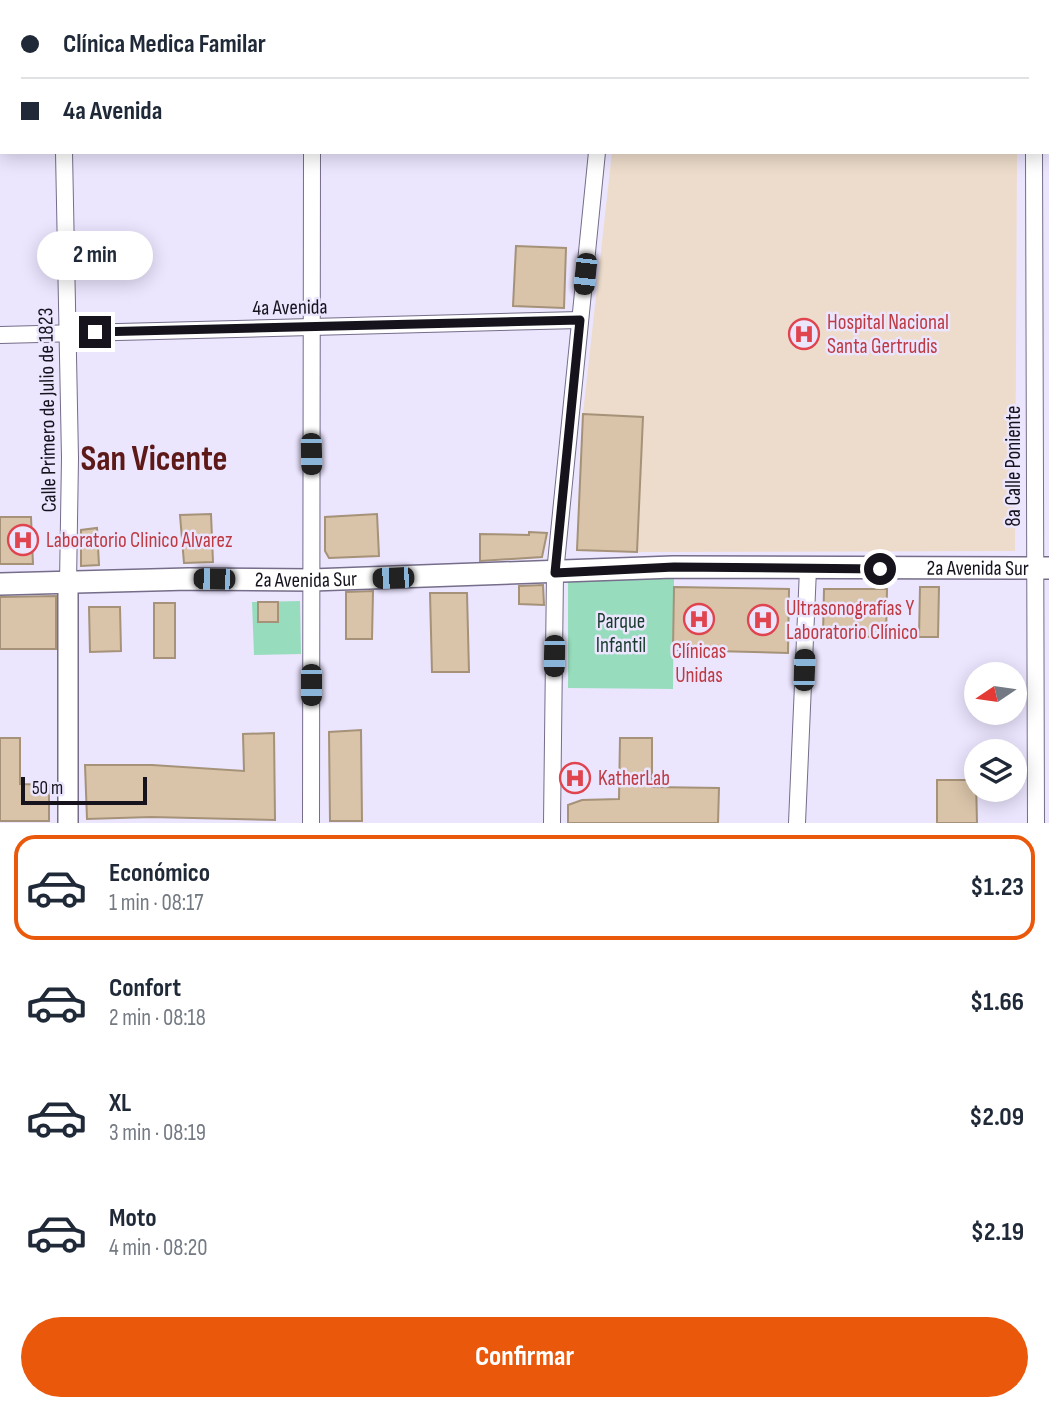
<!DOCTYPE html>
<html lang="es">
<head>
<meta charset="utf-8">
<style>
	body { margin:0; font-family:"Sofia Sans Condensed",sans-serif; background:#f2f2f3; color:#1f2937; height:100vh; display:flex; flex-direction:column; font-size:26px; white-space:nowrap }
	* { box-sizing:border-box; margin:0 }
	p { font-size:23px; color:#747a83 }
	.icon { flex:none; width:38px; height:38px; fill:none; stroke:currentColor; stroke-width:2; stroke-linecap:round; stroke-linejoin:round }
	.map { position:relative; height:823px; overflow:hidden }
	.sheet { display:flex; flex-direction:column; background:#fff; flex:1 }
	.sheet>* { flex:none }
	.banner { position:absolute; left:0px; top:0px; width:1050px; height:154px; box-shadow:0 4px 18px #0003; display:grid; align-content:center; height:154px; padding:0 21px; background:#fff }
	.needle { width:46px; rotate:257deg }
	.controls { position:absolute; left:964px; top:662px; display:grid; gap:14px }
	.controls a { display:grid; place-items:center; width:63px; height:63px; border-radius:50%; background:#fff; box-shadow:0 4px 18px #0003; font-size:35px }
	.scale { position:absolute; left:21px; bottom:18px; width:126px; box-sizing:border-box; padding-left:7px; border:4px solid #16131d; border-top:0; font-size:19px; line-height:24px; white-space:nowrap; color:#16131d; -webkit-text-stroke:5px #ebe5fe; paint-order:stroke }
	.end { position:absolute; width:32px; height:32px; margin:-16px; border:9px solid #16131d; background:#fff; box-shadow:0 0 0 4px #fff }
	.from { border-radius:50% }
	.bubble { position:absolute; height:49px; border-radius:24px; background:#fff; box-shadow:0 4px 18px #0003; font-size:23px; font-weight:700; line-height:49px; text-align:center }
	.car { position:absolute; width:21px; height:42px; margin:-21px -10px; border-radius:9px; box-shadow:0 0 5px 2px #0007; background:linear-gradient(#222 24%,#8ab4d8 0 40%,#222 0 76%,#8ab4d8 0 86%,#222 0) }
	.banner b { display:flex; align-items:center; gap:24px; height:66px; font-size:26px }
	.banner b+b { border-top:2px solid #e0e1e3 }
	.banner i { width:18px; height:18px; background:#1f2937 }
	ul { padding:12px 0 0; list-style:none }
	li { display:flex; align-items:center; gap:21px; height:105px; margin:0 14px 10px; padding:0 7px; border:4px solid transparent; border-radius:21px }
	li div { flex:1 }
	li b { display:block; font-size:26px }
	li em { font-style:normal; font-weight:700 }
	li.on { border-color:#ea580c }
	li>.icon { width:63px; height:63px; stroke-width:1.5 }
	.button { display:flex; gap:14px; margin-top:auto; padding:14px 21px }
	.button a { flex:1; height:80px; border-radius:42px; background:#ea580c; color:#fff; font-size:28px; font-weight:700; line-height:80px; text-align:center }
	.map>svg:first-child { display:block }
	.medical { fill:#eddccb }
	.green { fill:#97ddbd }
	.building { fill:#d9c4a9; stroke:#a59278; stroke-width:2 }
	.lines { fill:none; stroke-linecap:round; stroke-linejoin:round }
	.minor-casing { stroke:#756d89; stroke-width:18 }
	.tertiary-casing { stroke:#756d89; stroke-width:22 }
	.secondary-casing { stroke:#756d89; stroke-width:24 }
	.minor { stroke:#fff; stroke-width:16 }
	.tertiary { stroke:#fff; stroke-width:19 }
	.secondary { stroke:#fff; stroke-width:21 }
	.route { stroke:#16131d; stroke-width:9 }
	.labels { text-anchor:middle; stroke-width:5; stroke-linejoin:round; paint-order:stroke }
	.street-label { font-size:21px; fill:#16131d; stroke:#ebe5fe }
	.health-label { font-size:21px; fill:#be3a42; stroke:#ebe5fe; text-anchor:start }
	.park-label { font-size:21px; fill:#183a2c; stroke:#ebe5fe }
	.town-label { font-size:35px; font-weight:bold; fill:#5d1917; stroke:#ebe5fe }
</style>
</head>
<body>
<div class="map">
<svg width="1049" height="823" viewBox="0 0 1049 823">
	<rect width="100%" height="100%" fill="#ebe5fe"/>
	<path class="medical" d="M 612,152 L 1017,152 L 1015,551 L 637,552 L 643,417 L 583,414 Z"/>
	<g class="green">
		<path d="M 568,578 L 674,579 L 673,689 L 568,688 Z"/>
		<path d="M 300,601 L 301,654 L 254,655 L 252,602 Z"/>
	</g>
	<g class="building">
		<path d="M 516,246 L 566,248 L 564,308 L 513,306 Z"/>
		<path d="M 583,414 L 643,417 L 637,552 L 577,550 Z"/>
		<path d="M 211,514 L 213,562 L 184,563 L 180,515 Z"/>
		<path d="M 377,514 L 379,556 L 329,558 L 325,551 L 325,517 Z"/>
		<path d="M 0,517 L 31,517 L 33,564 L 0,564 Z"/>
		<path d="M 97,528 L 99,565 L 81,566 L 81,530 Z"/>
		<path d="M 529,532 L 547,533 L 542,557 L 480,561 L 480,534 L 529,535 Z"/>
		<path d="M 543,585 L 544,605 L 519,604 L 519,586 Z"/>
		<path d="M 674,587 L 789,589 L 788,653 L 673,650 Z"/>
		<path d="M 920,587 L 939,587 L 938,637 L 919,637 Z"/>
		<path d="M 824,589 L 887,589 L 886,637 L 823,636 Z"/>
		<path d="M 373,591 L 372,639 L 346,639 L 346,592 Z"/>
		<path d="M 430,593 L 467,593 L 469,672 L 432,672 Z"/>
		<path d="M 56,596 L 56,649 L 0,649 L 0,597 Z"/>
		<rect x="258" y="602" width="20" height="20"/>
		<rect x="154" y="603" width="21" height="55"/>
		<path d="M 89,607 L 120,607 L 121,651 L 90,652 Z"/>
		<path d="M 361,730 L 362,821 L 330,821 L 329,732 Z"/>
		<path d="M 274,733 L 275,820 L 151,817 L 87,819 L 85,765 L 152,765 L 244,771 L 243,734 Z"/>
		<path d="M 0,738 L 20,738 L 20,784 L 49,785 L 49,821 L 0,821 Z"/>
		<path d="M 620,738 L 652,738 L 652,787 L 719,788 L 718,823 L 568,823 L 568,805 L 582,800 L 619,799 Z"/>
		<path d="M 937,780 L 976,780 L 977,823 L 937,823 Z"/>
	</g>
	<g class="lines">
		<g class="minor-casing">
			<g id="minor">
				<path d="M 64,2 L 64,0"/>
				<path d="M 314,2 L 314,0"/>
				<path d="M 616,2 L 616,0"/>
				<path d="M 813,2 L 813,0"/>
				<path d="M 1035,2 L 1035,0"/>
				<path d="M 0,88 L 2,88"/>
				<path d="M 1048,97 L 1049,97"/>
				<path d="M 64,152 L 70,458 L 68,583"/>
				<path d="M 1034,152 L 1036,823"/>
				<path d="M 0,335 L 580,320"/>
				<path d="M 311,823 L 312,152"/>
				<path d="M 552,823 L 555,573 L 597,152"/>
				<path d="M 797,823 L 808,569"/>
			</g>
		</g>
		<g class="tertiary-casing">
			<path id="tertiary" d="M 68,583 L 68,823"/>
		</g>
		<g class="secondary-casing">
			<g id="secondary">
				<path id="s1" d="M 0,584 L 189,579 L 312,580 L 673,567 L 1049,568"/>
			</g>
		</g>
		<use href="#minor" class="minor"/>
		<use href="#tertiary" class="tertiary"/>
		<use href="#secondary" class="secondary"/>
	</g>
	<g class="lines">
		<path class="route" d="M 95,332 L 580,320 L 555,573 L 674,567 L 880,569"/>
	</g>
	<defs>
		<g id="hospital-ring" transform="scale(1.575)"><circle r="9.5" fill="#ebe5fe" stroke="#e0444e" stroke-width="1.5"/><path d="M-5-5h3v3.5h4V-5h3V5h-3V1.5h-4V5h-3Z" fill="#e0444e"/></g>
	</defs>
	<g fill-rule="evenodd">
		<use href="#hospital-ring" x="804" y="334"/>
		<use href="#hospital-ring" x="23" y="540"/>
		<use href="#hospital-ring" x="699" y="619"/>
		<use href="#hospital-ring" x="763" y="620"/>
		<use href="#hospital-ring" x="575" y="778"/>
	</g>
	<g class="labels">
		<g class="street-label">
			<text transform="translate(290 307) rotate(-1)" y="7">4a Avenida</text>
			<text transform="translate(47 410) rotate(-91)" y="7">Calle Primero de Julio de 1823</text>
			<text transform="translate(1013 466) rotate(-90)" y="7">8a Calle Poniente</text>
			<text dy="7" stroke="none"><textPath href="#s1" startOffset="978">2a Avenida Sur</textPath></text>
			<text dy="7" stroke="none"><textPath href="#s1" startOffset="306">2a Avenida Sur</textPath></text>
		</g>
		<g class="health-label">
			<text x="827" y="329">Hospital Nacional<tspan x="827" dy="24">Santa Gertrudis</tspan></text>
			<text x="46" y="547">Laboratorio Clinico Alvarez</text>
			<text x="786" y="615">Ultrasonografías Y<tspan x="786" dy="24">Laboratorio Clínico</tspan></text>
			<text x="699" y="658" text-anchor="middle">Clínicas<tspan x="699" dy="24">Unidas</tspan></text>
			<text x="598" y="785">KatherLab</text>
		</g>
		<g class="park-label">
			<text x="621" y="628">Parque<tspan x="621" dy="24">Infantil</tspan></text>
		</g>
		<g class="town-label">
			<text x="154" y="470">San Vicente</text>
		</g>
	</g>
</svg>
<div class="controls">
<a><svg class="needle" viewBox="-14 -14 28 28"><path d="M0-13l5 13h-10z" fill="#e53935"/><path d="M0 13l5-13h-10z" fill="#747a83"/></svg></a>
<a><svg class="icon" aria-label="layers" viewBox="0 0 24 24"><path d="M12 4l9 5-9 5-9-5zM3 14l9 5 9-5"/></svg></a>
</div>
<div class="scale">50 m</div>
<i class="end from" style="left:880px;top:569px"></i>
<i class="end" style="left:95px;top:332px"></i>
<div class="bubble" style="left:37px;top:231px;width:116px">2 min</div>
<i class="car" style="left:585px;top:274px;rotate:186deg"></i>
<i class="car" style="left:311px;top:454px;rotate:179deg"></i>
<i class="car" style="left:393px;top:578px;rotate:268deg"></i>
<i class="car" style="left:214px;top:579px;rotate:271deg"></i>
<i class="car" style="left:554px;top:656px;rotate:181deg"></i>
<i class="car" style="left:804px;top:670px;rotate:2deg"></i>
<i class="car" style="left:311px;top:685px;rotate:180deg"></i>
<div class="banner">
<b><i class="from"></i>Clínica Medica Familar</b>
<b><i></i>4a Avenida</b>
</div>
</div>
<section class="sheet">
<ul>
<li class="on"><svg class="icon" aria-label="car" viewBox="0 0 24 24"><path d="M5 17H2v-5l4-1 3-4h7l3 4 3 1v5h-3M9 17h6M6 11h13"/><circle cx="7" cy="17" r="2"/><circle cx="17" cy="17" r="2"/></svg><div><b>Económico</b><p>1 min · 08:17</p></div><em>$1.23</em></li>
<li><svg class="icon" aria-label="car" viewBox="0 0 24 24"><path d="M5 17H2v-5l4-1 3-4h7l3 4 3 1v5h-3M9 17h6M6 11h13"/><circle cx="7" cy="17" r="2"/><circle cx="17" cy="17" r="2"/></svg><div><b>Confort</b><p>2 min · 08:18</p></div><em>$1.66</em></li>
<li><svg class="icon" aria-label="car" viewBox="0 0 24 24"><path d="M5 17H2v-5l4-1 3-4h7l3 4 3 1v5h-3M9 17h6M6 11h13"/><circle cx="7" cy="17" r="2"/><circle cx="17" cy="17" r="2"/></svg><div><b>XL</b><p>3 min · 08:19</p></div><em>$2.09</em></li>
<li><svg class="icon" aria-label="car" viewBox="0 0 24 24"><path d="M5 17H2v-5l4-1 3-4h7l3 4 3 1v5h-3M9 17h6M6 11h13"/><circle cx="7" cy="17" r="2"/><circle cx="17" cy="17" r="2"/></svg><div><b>Moto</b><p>4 min · 08:20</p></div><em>$2.19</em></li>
</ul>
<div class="button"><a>Confirmar</a></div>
</section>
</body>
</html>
